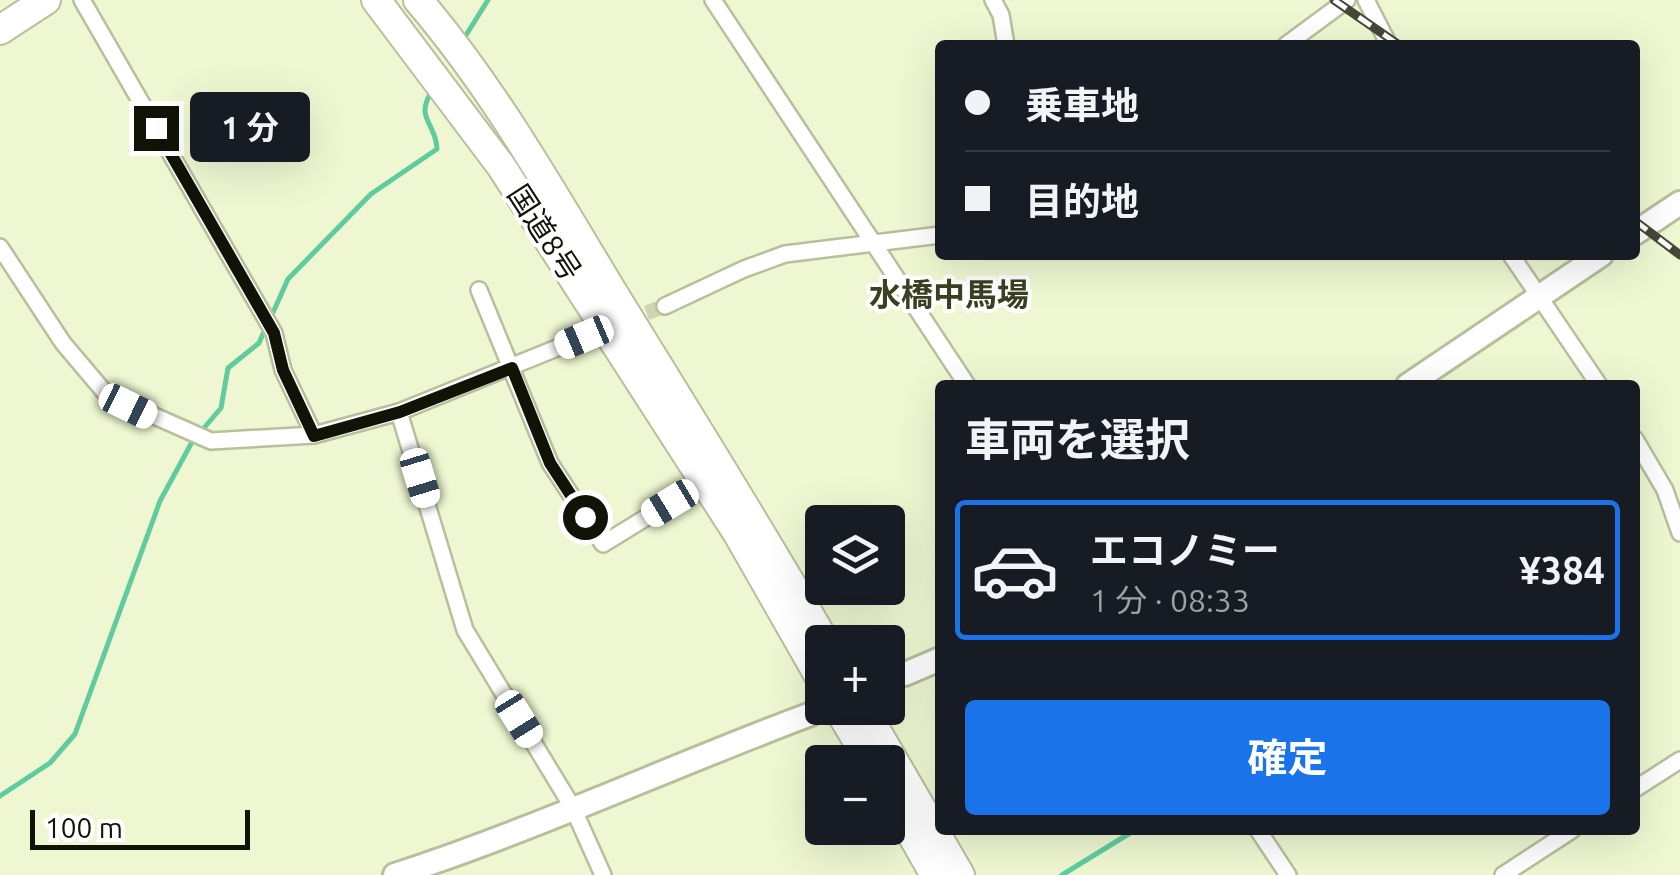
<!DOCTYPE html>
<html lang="ja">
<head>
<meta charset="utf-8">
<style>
	body { margin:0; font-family:Ubuntu,"Noto Sans JP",sans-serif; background:#242831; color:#f1f3f6; height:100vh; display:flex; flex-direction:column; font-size:38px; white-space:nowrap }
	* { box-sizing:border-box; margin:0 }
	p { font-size:32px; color:#9ea1a6 }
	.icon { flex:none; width:55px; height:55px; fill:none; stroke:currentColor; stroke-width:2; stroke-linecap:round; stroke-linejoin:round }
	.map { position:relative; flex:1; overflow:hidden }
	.drawer { position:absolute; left:935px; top:380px; width:705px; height:455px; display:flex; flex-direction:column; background:#171b24; border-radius:10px; box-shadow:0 10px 40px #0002 }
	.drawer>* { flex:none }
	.banner { position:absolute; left:935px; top:40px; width:705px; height:220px; border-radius:10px; box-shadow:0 10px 40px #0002; display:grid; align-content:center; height:220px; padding:0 30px; background:#171b24 }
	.tools { position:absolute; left:805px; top:505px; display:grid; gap:20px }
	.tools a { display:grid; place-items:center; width:100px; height:100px; border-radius:10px; background:#171b24; box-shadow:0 10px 40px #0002; font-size:50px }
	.scale { position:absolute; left:30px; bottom:25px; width:220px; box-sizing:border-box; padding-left:10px; border:5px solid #111307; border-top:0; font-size:28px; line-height:35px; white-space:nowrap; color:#111307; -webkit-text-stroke:8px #fff; paint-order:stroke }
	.end { position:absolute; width:45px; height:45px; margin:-22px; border:12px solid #111307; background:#fff; box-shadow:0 0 0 5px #fff }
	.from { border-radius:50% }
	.bubble { position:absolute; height:70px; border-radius:10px; background:#171b24; box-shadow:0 10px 40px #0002; font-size:32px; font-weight:700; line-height:70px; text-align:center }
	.car { position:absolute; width:30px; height:60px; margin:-30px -15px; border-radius:12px; box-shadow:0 0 8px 2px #0007; background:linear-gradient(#fff 24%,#345 0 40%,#fff 0 76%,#345 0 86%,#fff 0) }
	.banner b { display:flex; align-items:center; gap:35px; height:95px; font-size:38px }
	.banner b+b { border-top:2px solid #363941 }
	.banner i { width:25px; height:25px; background:#f1f3f6 }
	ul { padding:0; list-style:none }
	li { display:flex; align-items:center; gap:30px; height:140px; margin:0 20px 15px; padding:0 10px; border:5px solid transparent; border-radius:10px }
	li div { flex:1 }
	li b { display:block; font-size:38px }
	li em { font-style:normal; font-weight:700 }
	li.on { border-color:#1a73e8 }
	li>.icon { width:90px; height:90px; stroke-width:1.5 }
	h2 { padding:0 30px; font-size:45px; line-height:120px }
	.cta { display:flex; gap:20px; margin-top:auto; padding:20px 30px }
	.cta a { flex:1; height:115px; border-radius:10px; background:#1a73e8; color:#fff; font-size:40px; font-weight:700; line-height:115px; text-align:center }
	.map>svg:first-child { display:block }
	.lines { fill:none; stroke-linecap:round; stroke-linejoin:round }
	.stream { stroke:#60cc9d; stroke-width:5 }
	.street-tunnel { stroke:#ced5b4; stroke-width:15; stroke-dasharray:15 8; stroke-linecap:butt }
	.street-casing { stroke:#b8bf9c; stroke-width:20 }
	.secondary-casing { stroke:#b8bf9c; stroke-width:28 }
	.highway-casing { stroke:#b8bf9c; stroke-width:32 }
	.street { stroke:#fff; stroke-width:15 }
	.secondary { stroke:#fff; stroke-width:22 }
	.highway { stroke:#fff; stroke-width:28 }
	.rail-casing { stroke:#454837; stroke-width:9 }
	.rail { stroke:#fff; stroke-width:5; stroke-dasharray:15; stroke-linecap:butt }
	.route { stroke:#111307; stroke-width:12 }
	.labels { text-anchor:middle; stroke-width:8; stroke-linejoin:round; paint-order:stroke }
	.street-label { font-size:30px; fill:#111307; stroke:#fff }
	.neighbourhood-label { font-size:32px; font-weight:bold; fill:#3b4021; stroke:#fff }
</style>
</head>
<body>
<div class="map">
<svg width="1680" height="875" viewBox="0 0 1680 875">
	<rect width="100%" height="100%" fill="#eff7d2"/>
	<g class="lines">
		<g class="stream">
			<path d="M 463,40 L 488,0"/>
			<path d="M 271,317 L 288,279 L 371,194 L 437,149 C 436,122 415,120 431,92"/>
			<path d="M 0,796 L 50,763 L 75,734 L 160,501 L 192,442 L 221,408 L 228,368 L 259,343 L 266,327"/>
			<path d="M 1062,875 L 1135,830"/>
		</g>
		<path class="street-tunnel" d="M 625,321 L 665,306"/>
		<g class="street-casing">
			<g id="street">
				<path d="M 82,0 L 274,333 L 283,370 L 314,435"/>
				<path d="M 713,0 L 967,385"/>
				<path d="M 993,0 L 1001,15 L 1006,45"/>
				<path d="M 1366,0 L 1389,45"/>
				<path d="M 1286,45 L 1347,0"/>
				<path d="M 0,247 L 63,343 L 107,395 L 211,441 L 314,435 L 399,412 L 584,337"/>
				<path d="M 1511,255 L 1599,385"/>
				<path d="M 479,290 L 550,463 L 603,544 L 704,482"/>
				<path d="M 665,306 L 744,269 L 785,254 L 940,235"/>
				<path d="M 399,412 L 465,630 L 573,808 L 603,875"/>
				<path d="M 1635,439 L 1665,490 L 1680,533"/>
				<path d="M 1635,789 L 1680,760"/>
				<path d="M 1258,830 L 1288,875"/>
				<path d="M 1503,875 L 1572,830"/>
			</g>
		</g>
		<g class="secondary-casing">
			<g id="secondary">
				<path d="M 1635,233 L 1680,203"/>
				<path d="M 1408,385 L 1601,255"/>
				<path d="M 905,674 L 940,659"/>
				<path d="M 395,875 C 536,829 672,766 811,714"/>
			</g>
		</g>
		<g class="highway-casing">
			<g id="highway">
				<path d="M 376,0 L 501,166 L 738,534 L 822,681"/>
				<path d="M 418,0 C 494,89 552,192 612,291 C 684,408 757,524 825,642"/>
				<path d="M 0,30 L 46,0"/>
				<path d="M 838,708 L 870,762"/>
				<path d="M 863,708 L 960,875"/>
				<path d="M 888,793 L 935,875"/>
			</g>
		</g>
		<use href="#street" class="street"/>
		<use href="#secondary" class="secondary"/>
		<use href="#highway" class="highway"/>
		<g class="rail-casing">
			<g id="rail">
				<path d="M 1334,0 L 1399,45"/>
				<path d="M 1635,221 L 1680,255"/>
			</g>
		</g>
		<use href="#rail" class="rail"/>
	</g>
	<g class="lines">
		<path class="route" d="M 156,128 L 274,333 L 283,370 L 314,436 L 400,412 L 512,368 L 550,463 L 585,517"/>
	</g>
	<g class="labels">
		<g class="street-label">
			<text transform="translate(544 233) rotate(57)" y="10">国道8号</text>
		</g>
		<g class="neighbourhood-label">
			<text x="949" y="306">水橋中馬場</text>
		</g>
	</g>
</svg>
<div class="tools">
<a><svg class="icon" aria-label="layers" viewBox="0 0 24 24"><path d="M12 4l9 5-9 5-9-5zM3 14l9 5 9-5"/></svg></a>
<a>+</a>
<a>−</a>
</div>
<div class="scale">100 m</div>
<i class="end from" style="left:585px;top:517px"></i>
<i class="end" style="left:156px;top:128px"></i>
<div class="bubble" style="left:190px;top:92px;width:120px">1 分</div>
<i class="car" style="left:584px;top:337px;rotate:247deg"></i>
<i class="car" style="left:128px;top:406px;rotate:116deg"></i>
<i class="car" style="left:420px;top:478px;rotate:163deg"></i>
<i class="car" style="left:670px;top:503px;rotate:239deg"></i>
<i class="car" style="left:519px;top:719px;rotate:148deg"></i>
<div class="banner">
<b><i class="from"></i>乗車地</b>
<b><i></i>目的地</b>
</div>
<section class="drawer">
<h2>車両を選択</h2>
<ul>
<li class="on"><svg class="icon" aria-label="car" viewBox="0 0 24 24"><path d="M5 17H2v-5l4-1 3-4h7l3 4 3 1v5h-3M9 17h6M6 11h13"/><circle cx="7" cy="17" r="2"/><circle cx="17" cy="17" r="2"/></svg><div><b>エコノミー</b><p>1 分 · 08:33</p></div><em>¥384</em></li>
</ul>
<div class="cta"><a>確定</a></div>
</section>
</div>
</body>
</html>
